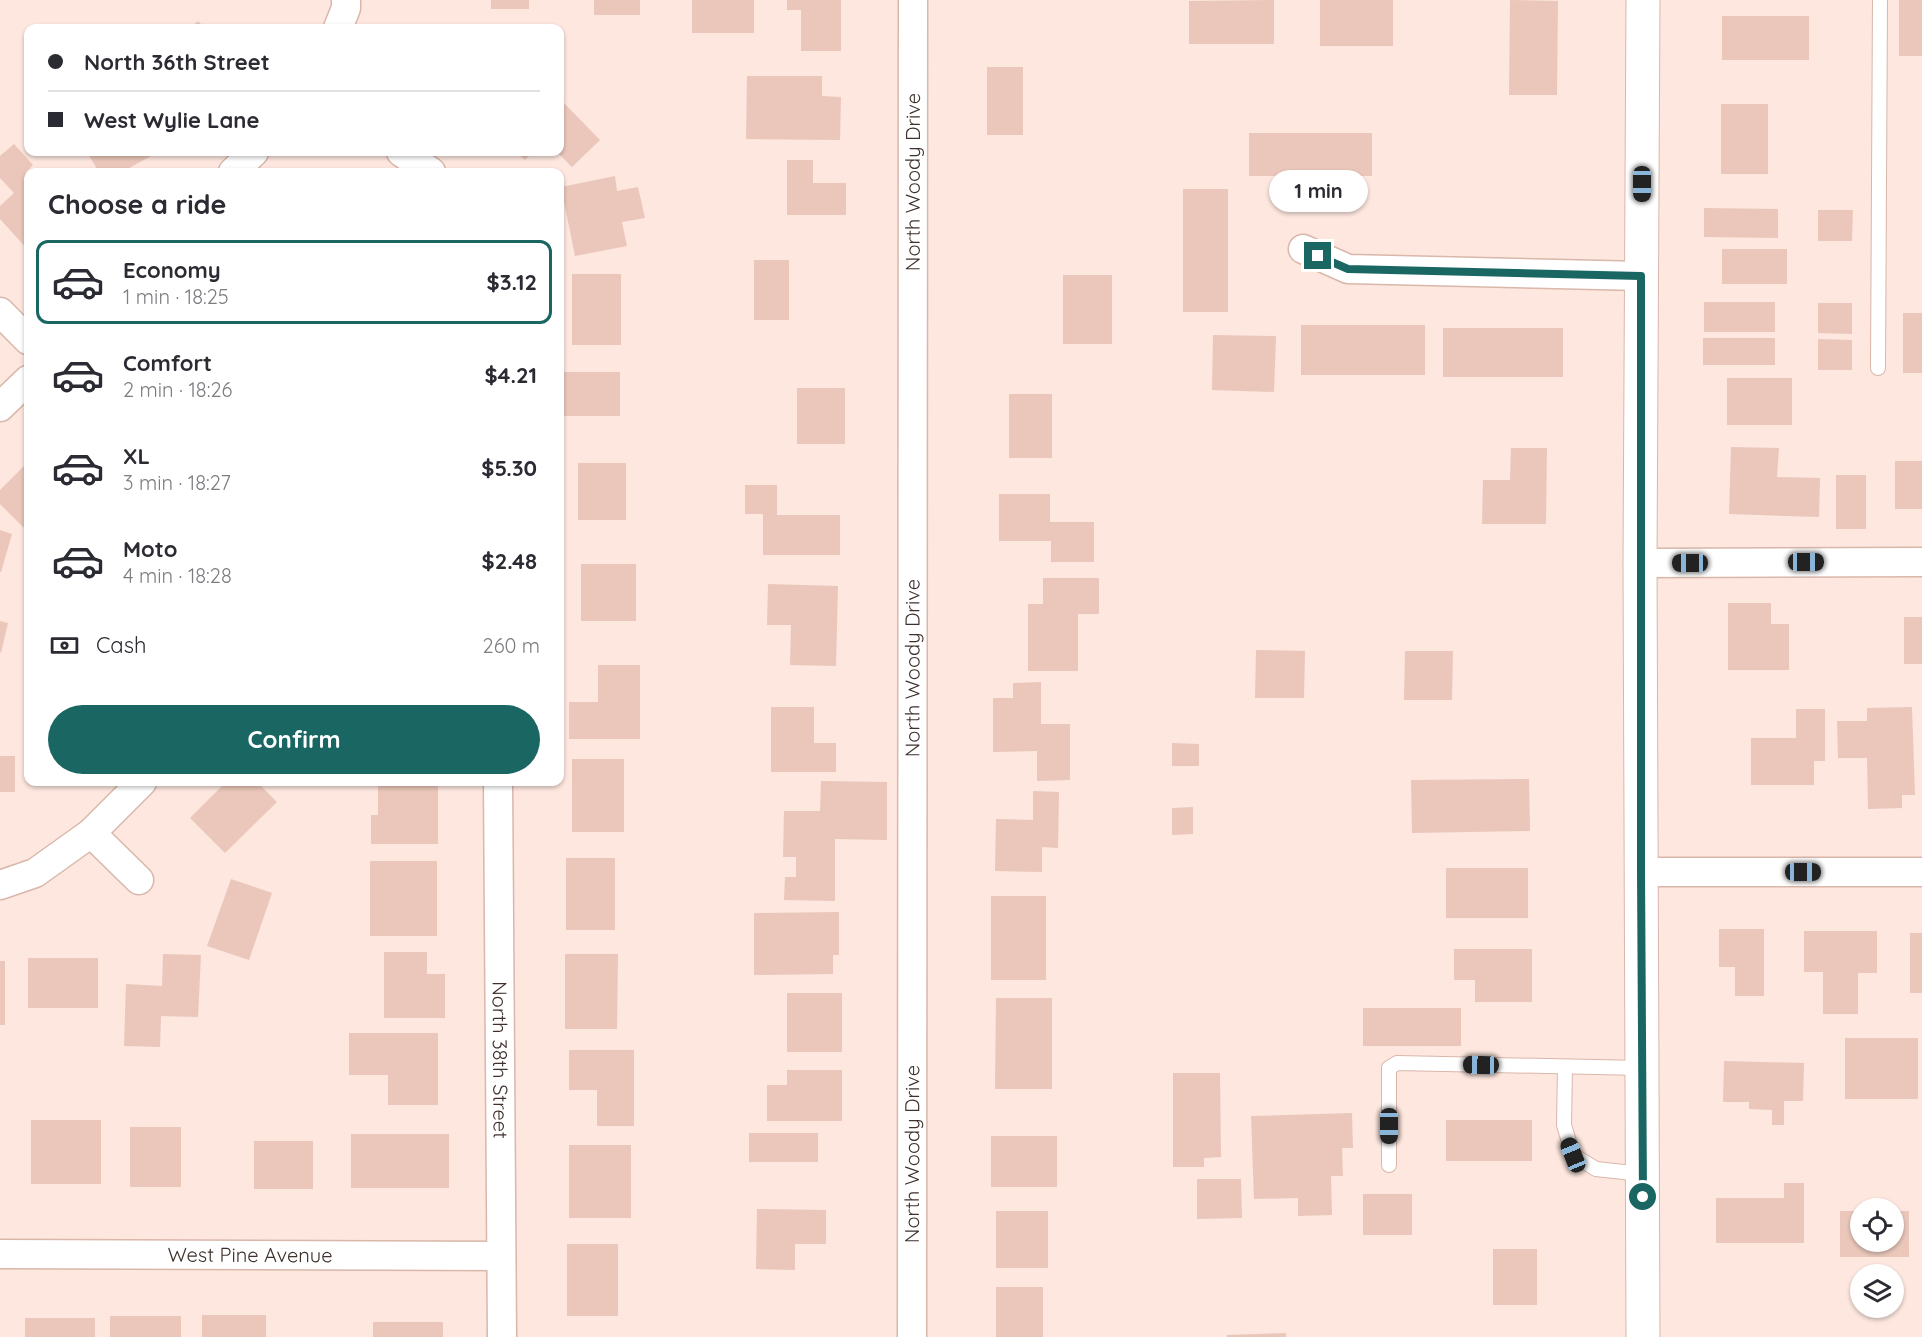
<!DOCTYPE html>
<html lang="en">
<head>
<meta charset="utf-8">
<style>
	body { margin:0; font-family:Quicksand,sans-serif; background:#f7f7f7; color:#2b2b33; height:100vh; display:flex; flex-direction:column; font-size:22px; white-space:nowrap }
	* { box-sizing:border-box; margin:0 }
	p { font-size:20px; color:#7c7c81 }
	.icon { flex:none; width:33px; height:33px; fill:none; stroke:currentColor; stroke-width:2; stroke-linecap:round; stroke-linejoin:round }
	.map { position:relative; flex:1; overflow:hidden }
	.drawer { position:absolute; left:24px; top:168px; width:540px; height:618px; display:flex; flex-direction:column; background:#fff; border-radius:12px; box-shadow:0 2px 4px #0004 }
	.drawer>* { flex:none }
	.guide { position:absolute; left:24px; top:24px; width:540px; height:132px; border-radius:12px; box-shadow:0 2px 4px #0004; display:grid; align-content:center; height:132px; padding:0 24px; background:#fff }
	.tools { position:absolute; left:1850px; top:1198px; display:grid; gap:12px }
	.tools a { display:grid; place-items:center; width:54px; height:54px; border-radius:50%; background:#fff; box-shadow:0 2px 4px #0004; font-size:30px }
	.end { position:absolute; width:27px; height:27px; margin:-14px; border:8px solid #196662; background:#fff; box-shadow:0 0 0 3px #fff }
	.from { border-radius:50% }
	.bubble { position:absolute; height:42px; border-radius:21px; background:#fff; box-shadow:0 2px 4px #0004; font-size:20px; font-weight:700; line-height:42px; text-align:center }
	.car { position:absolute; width:18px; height:36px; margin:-18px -9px; border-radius:8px; box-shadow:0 0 4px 2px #0007; background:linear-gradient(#222 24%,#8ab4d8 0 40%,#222 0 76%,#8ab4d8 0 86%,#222 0) }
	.guide b { display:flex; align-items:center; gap:21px; height:57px; font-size:22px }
	.guide b+b { border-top:2px solid #e1e1e2 }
	.guide i { width:15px; height:15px; background:#2b2b33 }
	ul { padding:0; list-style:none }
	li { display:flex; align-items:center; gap:18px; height:84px; margin:0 12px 9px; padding:0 12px; border:3px solid transparent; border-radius:12px }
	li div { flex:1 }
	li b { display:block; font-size:22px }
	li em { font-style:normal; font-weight:700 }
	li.selected { border-color:#196662 }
	li>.icon { width:54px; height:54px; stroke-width:1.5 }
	h2 { padding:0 24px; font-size:27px; line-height:72px }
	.pay { display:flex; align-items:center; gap:15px; height:66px; padding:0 24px; font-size:22px }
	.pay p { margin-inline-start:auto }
	.action { display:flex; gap:12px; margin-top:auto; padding:12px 24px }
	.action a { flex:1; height:69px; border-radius:36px; background:#196662; color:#fff; font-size:24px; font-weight:700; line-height:69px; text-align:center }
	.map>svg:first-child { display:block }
	.building { fill:#eac7ba }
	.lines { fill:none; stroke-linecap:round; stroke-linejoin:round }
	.lane-casing { stroke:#d9b7aa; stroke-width:16 }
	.street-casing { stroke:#d9b7aa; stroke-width:31 }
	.secondary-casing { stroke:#d9b7aa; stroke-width:35 }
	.lane { stroke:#fff; stroke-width:14 }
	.street { stroke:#fff; stroke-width:28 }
	.secondary { stroke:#fff; stroke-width:33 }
	.route { stroke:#196662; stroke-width:8 }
	.labels { text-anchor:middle; stroke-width:5; stroke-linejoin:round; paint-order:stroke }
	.street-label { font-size:20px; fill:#3e312c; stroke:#fff }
</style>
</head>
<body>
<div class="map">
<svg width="1922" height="1337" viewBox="0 0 1922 1337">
	<rect width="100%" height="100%" fill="#fde7df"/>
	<g class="building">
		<rect x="491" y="0" width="38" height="9"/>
		<rect x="594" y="0" width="46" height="15"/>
		<rect x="692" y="0" width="62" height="33"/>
		<path d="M 787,0 L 841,0 L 841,51 L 801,51 L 801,10 L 787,10 Z"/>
		<path d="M 1274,0 L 1274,44 L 1189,44 L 1189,1 Z"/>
		<rect x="1320" y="0" width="73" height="46"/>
		<path d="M 1510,0 L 1558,1 L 1557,95 L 1509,95 Z"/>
		<rect x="1899" y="0" width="23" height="56"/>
		<rect x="1722" y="16" width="87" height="44"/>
		<path d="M 198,21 L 205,28 L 190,28 Z"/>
		<rect x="987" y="67" width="36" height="68"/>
		<path d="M 747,76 L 822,76 L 822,96 L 841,97 L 840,140 L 746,139 Z"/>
		<path d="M 560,99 L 600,140 L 572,167 L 557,152 L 560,152 Z"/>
		<rect x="1721" y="104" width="47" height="70"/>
		<rect x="1249" y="133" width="123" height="43"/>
		<path d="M 14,144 L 33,165 L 26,172 L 28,175 L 28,250 L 0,219 L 0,206 L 14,193 L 0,178 L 0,156 Z"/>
		<path d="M 87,152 L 158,152 L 122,172 L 99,172 Z"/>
		<path d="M 516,152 L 533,152 L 525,160 Z"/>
		<path d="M 787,160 L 813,160 L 813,183 L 846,183 L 846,215 L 787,215 Z"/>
		<path d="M 615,176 L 617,191 L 638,187 L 645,218 L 622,222 L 627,246 L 575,256 L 561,187 Z"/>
		<rect x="1183" y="189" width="45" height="123"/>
		<path d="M 1704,208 L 1778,209 L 1778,238 L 1704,237 Z"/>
		<path d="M 1818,210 L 1853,210 L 1852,241 L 1818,241 Z"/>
		<rect x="1722" y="249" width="65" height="35"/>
		<rect x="754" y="260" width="35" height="60"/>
		<rect x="572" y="274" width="49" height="71"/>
		<rect x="1063" y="275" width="49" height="69"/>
		<rect x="1704" y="302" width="71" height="30"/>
		<path d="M 1818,303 L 1852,303 L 1852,334 L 1818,333 Z"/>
		<rect x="1903" y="313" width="19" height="60"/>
		<rect x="1301" y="325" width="124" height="50"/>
		<rect x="1443" y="328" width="120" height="49"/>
		<path d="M 1213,335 L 1276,336 L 1274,392 L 1212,390 Z"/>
		<rect x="1703" y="338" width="72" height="27"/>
		<path d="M 1818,339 L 1852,340 L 1852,370 L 1818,370 Z"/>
		<rect x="560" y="372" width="60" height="44"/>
		<rect x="1727" y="378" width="65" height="47"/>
		<rect x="797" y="388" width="48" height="56"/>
		<rect x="1009" y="394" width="43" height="64"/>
		<path d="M 1731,447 L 1779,448 L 1777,477 L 1820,478 L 1819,517 L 1729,514 Z"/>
		<path d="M 1511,448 L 1547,448 L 1546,524 L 1482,524 L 1483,480 L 1510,480 Z"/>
		<rect x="1895" y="461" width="27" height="48"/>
		<path d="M 28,462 L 28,532 L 0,504 L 0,490 Z"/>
		<rect x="578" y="463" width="48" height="57"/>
		<rect x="1836" y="475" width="30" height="54"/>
		<path d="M 745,485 L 777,485 L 777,515 L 840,515 L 840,555 L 763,555 L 763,514 L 745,514 Z"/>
		<path d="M 999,494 L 1050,494 L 1050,522 L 1094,522 L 1094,562 L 1051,562 L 1051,541 L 999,541 Z"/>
		<path d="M 0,530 L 12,534 L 1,572 L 0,572 Z"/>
		<rect x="581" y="564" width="55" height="57"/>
		<path d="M 1043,578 L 1099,578 L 1099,614 L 1078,614 L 1078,671 L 1028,671 L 1028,604 L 1043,604 Z"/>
		<path d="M 768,584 L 838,586 L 836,666 L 790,665 L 791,625 L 767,625 Z"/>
		<path d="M 1728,603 L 1771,603 L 1771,624 L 1789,624 L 1789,670 L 1728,670 Z"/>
		<rect x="1904" y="617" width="18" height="47"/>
		<path d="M 0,621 L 8,623 L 1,653 L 0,652 Z"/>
		<path d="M 1256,650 L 1305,651 L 1304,698 L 1255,698 Z"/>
		<path d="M 1405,651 L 1453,651 L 1452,700 L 1404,700 Z"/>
		<path d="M 598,665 L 640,665 L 640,739 L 569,739 L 569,702 L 598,702 Z"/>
		<path d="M 1041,682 L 1041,724 L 1070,724 L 1070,780 L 1037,781 L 1037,751 L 993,752 L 993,698 L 1013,698 L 1013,683 Z"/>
		<path d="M 771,707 L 814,707 L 814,743 L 836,743 L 836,772 L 771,772 Z"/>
		<path d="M 1912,707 L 1915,795 L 1902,795 L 1902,808 L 1868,809 L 1867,758 L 1838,758 L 1837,721 L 1867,721 L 1867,708 Z"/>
		<path d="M 1796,709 L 1825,709 L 1825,761 L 1814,761 L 1814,785 L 1751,785 L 1751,738 L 1796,738 Z"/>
		<path d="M 1172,743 L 1199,744 L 1199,766 L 1172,766 Z"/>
		<rect x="0" y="756" width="15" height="36"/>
		<rect x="572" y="759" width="52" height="73"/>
		<path d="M 1529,779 L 1530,831 L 1412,833 L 1411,780 Z"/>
		<path d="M 821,781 L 887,782 L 887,840 L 835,839 L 835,901 L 784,900 L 785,877 L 796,877 L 796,857 L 783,857 L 784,811 L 820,811 Z"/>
		<path d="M 226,782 L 257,782 L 277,802 L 225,853 L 190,818 Z"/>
		<path d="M 378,782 L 438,782 L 438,844 L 371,844 L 371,815 L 378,815 Z"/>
		<path d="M 1033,791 L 1059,792 L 1058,848 L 1042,847 L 1042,872 L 995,871 L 996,819 L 1033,820 Z"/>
		<path d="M 1193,807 L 1193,834 L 1172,835 L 1172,808 Z"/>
		<rect x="566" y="858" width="49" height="72"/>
		<rect x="370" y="861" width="67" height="75"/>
		<rect x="1446" y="868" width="82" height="50"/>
		<path d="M 231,879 L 272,893 L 249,960 L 207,946 Z"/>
		<rect x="991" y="896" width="55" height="84"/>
		<path d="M 839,912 L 839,955 L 833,955 L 833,974 L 754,975 L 754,913 Z"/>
		<path d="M 1719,929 L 1764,929 L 1764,996 L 1735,996 L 1735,967 L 1719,967 Z"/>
		<path d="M 1804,931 L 1877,931 L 1877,973 L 1858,973 L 1858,1014 L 1823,1014 L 1823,972 L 1804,972 Z"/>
		<rect x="1910" y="933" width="12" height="60"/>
		<path d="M 1454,949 L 1532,949 L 1532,1002 L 1475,1002 L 1475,980 L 1454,980 Z"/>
		<path d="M 384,952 L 427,952 L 427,974 L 445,974 L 445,1018 L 384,1018 Z"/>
		<path d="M 163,954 L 201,955 L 198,1017 L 161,1016 L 160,1047 L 124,1046 L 126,984 L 162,986 Z"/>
		<path d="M 565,954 L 618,954 L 617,1029 L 565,1029 Z"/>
		<rect x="28" y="958" width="70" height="50"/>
		<rect x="0" y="961" width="5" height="64"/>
		<rect x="787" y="993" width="55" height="59"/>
		<path d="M 996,998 L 1052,998 L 1052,1089 L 995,1089 Z"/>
		<rect x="1363" y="1008" width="98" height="38"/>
		<path d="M 349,1033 L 438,1033 L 438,1105 L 388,1105 L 388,1075 L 349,1075 Z"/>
		<rect x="1845" y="1038" width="73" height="61"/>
		<path d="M 569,1050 L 634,1050 L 634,1126 L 597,1126 L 597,1090 L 569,1090 Z"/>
		<path d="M 1724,1061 L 1804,1063 L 1803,1101 L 1784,1101 L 1784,1125 L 1772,1125 L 1772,1110 L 1749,1109 L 1749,1102 L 1723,1102 Z"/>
		<path d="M 787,1070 L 842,1070 L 842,1121 L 767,1121 L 767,1085 L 787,1085 Z"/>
		<path d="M 1173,1073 L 1220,1073 L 1221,1157 L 1204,1158 L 1204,1167 L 1173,1167 Z"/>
		<path d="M 1352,1113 L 1353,1148 L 1342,1148 L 1343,1176 L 1331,1176 L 1332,1215 L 1298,1216 L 1298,1198 L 1254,1199 L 1251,1116 Z"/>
		<rect x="31" y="1120" width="70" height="64"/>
		<rect x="1446" y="1120" width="86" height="41"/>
		<rect x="130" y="1127" width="51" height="60"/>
		<rect x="749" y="1133" width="69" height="29"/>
		<rect x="351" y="1134" width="98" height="54"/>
		<rect x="991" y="1136" width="66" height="51"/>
		<rect x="254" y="1141" width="59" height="48"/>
		<rect x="569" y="1145" width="62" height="73"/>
		<path d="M 1197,1179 L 1241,1179 L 1242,1218 L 1197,1219 Z"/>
		<path d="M 1784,1183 L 1804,1183 L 1804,1243 L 1716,1243 L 1716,1198 L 1784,1198 Z"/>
		<rect x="1363" y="1194" width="49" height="41"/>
		<path d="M 757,1209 L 826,1210 L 826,1244 L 795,1244 L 795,1270 L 756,1269 Z"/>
		<rect x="996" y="1211" width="52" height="57"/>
		<path d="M 1840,1211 L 1860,1211 L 1860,1242 L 1893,1242 L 1893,1211 L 1909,1211 L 1909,1257 L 1840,1257 Z"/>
		<rect x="567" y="1244" width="51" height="72"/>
		<rect x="1493" y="1249" width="44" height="56"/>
		<rect x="996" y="1287" width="47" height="50"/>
		<rect x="202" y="1315" width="64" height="22"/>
		<rect x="110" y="1316" width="71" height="21"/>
		<rect x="25" y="1318" width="70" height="19"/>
		<rect x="373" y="1322" width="70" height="15"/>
		<path d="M 1286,1333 L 1286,1337 L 1227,1337 L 1227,1335 Z"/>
	</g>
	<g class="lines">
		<g class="lane-casing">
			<g id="lane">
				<path d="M 1878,368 L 1880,0"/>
				<path d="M 1565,1067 L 1564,1125 L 1573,1155 L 1596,1169 L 1642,1174"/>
				<path d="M 1389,1165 L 1389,1068 L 1397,1063 L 1642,1068"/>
			</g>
		</g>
		<g class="street-casing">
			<g id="street">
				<path d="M 338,28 L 346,8 L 346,0"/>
				<path d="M 401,152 L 431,172"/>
				<path d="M 233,172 L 254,152"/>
				<path d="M 1303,249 L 1348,269 L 1641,276"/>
				<path d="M 0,312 L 28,340"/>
				<path d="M 0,407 L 28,380"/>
				<path d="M 1640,563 L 1922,562"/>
				<path id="s1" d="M 498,782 L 502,1337"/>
				<path d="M 91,833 L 139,880"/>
				<path d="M 1641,872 L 1922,872"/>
				<path d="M 0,885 L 35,873 L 91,833 L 142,782"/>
				<path id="s2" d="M 0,1254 L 501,1256"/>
				<path id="s3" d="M 912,1337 L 913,0"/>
			</g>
		</g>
		<g class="secondary-casing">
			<path id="secondary" d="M 1643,1337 L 1640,563 L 1643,0"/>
		</g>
		<use href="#lane" class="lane"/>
		<use href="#street" class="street"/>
		<use href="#secondary" class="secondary"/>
	</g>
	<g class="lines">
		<path class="route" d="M 1318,256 L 1348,269 L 1641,276 L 1641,872 L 1643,1197"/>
	</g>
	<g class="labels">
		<g class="street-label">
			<text dy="7" stroke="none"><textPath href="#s3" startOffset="1155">North Woody Drive</textPath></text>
			<text dy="7" stroke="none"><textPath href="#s3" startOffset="669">North Woody Drive</textPath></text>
			<text dy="7" stroke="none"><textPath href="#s1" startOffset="278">North 38th Street</textPath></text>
			<text dy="7" stroke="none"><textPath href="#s3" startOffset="183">North Woody Drive</textPath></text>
			<text dy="7" stroke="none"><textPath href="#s2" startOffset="250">West Pine Avenue</textPath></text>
		</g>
	</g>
</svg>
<div class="tools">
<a><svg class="icon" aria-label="locate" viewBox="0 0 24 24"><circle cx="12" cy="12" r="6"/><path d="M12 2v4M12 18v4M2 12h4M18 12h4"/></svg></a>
<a><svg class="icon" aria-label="layers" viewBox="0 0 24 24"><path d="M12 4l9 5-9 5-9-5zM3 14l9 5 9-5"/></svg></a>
</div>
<i class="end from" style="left:1643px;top:1197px"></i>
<i class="end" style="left:1318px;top:256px"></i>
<div class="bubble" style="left:1269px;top:170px;width:99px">1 min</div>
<i class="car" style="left:1642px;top:184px;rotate:180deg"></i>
<i class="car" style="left:1806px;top:562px;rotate:90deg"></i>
<i class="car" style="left:1690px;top:563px;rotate:270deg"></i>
<i class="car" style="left:1803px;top:872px;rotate:90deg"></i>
<i class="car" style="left:1481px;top:1065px;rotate:271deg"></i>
<i class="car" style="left:1389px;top:1126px;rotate:180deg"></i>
<i class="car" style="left:1573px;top:1155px;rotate:338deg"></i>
<div class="guide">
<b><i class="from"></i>North 36th Street</b>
<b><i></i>West Wylie Lane</b>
</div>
<section class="drawer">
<h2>Choose a ride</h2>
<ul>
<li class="selected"><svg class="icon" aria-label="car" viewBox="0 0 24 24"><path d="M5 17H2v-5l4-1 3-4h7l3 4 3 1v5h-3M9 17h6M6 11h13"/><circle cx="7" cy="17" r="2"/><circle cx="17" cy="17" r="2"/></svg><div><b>Economy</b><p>1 min · 18:25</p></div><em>$3.12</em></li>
<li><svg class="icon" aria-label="car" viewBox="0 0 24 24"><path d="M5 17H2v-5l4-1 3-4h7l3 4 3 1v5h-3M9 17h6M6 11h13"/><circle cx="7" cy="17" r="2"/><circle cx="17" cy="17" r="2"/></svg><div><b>Comfort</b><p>2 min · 18:26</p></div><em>$4.21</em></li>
<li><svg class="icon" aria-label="car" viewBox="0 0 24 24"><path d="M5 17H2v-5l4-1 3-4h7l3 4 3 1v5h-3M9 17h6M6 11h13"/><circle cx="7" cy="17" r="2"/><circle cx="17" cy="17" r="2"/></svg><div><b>XL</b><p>3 min · 18:27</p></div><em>$5.30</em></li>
<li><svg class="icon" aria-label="car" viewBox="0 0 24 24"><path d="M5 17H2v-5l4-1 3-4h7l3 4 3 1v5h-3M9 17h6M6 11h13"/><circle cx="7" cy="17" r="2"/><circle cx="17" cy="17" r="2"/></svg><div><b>Moto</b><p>4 min · 18:28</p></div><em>$2.48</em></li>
</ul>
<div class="pay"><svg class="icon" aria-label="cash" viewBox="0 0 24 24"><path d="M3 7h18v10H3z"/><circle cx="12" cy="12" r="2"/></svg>Cash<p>260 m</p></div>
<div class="action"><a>Confirm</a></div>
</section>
</div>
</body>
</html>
